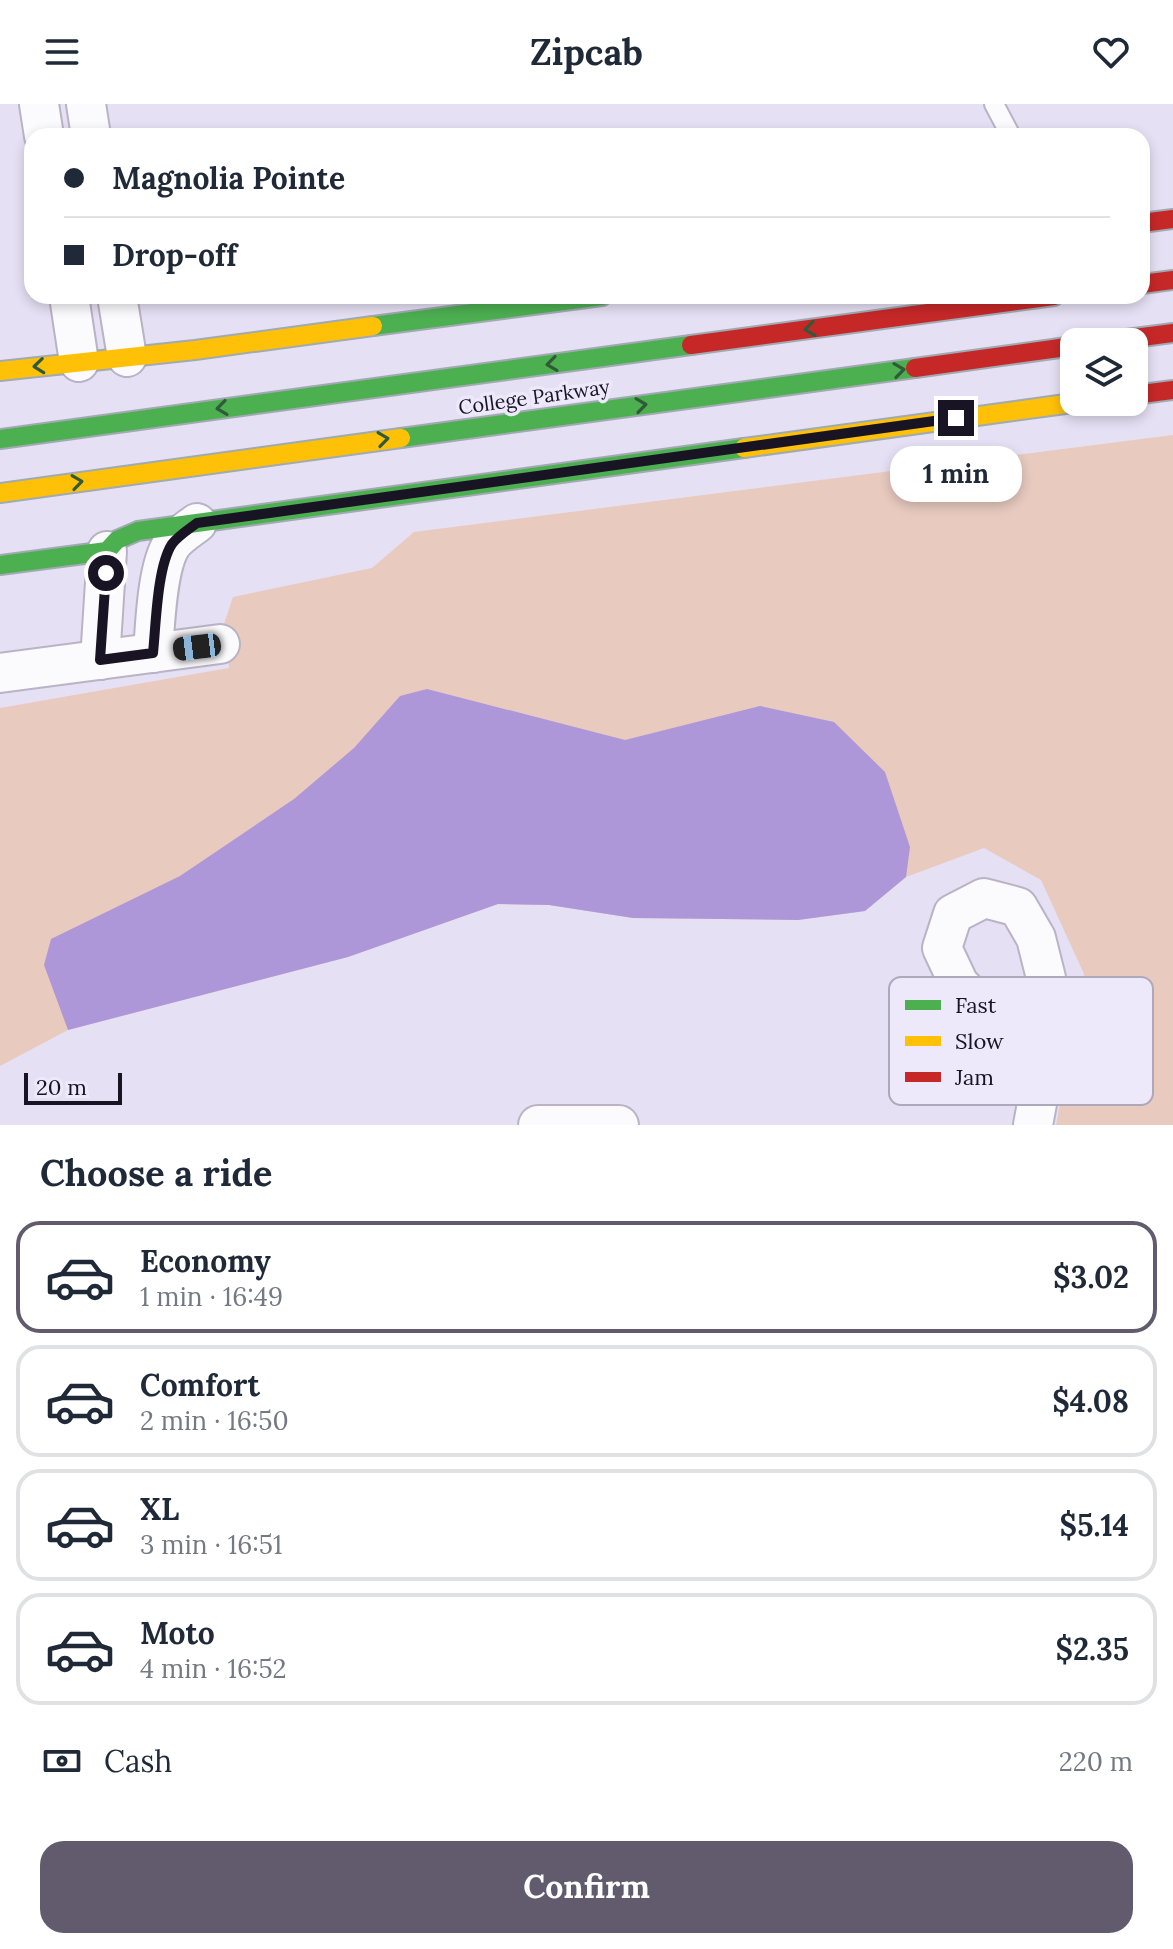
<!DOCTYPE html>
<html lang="en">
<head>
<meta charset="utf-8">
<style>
	body { margin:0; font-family:Lora,serif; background:#f6f6f7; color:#1f2937; height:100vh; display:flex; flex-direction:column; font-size:30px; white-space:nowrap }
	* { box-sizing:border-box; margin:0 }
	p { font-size:26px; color:#747a83 }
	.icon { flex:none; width:44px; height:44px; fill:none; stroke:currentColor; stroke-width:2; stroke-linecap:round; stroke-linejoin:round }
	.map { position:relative; height:1021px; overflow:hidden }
	.sheet { display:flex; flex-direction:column; background:#fff; flex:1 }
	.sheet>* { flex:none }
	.hud { position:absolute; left:24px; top:24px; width:1126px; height:176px; border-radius:24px; box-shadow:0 4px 12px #0003; display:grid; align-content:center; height:176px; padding:0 40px; background:#fff }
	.fabs { position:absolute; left:1060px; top:224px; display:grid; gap:16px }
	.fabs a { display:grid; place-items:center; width:88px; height:88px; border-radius:16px; background:#fff; box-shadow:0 4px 12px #0003; font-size:40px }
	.scale { position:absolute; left:24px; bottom:20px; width:98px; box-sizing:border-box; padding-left:8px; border:4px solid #191424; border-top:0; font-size:22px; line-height:28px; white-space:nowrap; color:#191424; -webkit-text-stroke:6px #ede8fa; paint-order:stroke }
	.end { position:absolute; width:36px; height:36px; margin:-18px; border:10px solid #191424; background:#fff; box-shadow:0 0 0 4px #fff }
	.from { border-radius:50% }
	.bubble { position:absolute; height:56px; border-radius:24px; background:#fff; box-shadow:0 4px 12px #0003; font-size:26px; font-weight:700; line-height:56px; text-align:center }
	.car { position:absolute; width:24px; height:48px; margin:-24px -12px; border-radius:10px; box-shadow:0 0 6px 2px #0007; background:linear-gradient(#222 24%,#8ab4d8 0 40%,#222 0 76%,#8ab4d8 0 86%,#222 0) }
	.hud b { display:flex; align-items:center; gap:28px; height:76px; font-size:30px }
	.hud b+b { border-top:2px solid #e0e1e3 }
	.hud i { width:20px; height:20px; background:#1f2937 }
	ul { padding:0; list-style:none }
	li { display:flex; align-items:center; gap:24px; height:112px; margin:0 16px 12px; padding:0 24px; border:4px solid #e0e1e3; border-radius:24px }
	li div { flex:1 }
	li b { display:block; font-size:30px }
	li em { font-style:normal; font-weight:700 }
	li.selected { border-color:#615b6d }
	li>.icon { width:72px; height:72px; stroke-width:1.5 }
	h2 { padding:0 40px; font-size:36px; line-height:96px }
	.pay { display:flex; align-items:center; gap:20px; height:88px; padding:0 40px; font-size:30px }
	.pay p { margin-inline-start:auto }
	.cta { display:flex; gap:16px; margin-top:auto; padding:16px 40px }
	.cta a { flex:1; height:92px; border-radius:24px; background:#615b6d; color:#fff; font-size:32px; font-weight:700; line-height:92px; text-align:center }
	header { display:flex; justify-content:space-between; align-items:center; height:104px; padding:0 40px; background:#fff; font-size:36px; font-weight:700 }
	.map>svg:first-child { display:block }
	.green { fill:#e8cabf }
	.water { fill:#ad97d8 }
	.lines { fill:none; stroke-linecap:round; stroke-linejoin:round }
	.lane-casing { stroke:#b9b3c5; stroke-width:22 }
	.street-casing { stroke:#b9b3c5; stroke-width:42 }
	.fast-casing { stroke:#a0aab1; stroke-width:22 }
	.slow-casing { stroke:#a0aab1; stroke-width:22 }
	.jam-casing { stroke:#a0aab1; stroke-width:22 }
	.lane { stroke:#fbfafd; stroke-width:18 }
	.street { stroke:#fbfafd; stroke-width:38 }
	.fast { stroke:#4caf50; stroke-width:18 }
	.slow { stroke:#ffc107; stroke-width:18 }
	.jam { stroke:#c62828; stroke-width:18 }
	.oneway { stroke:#305a38 }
	.route { stroke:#191424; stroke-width:10 }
	.labels { text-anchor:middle; stroke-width:7; stroke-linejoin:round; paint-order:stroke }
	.street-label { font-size:20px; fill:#191424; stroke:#ede8fa }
	.key { fill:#ede8fa; stroke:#ada8ba; stroke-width:2 }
	.key-label { font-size:22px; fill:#191424 }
</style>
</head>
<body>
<header><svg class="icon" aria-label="menu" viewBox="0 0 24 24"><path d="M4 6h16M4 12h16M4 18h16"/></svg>Zipcab<svg class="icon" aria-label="heart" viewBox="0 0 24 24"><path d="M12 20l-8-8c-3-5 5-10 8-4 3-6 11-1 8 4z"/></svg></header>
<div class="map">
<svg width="1173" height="1021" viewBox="0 0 1173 1021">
	<rect width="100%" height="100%" fill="#e6e0f4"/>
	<path class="green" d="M 1173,331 L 1173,1021 L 1056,1021 L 1084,870 L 1041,776 L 984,744 L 906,773 L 865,807 L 798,816 L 633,814 L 549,801 L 498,800 L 348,853 L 68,926 L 0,962 L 0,604 L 229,564 L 224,520 L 233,493 L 372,464 L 414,428 Z"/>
	<path class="water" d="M 427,585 L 625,636 L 760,602 L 834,618 L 885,668 L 910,743 L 906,773 L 865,807 L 798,816 L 633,814 L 549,801 L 498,800 L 348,853 L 68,926 L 44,861 L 51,835 L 180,772 L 294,695 L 354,644 L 400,592 Z"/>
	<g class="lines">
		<g class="lane-casing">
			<path id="lane" d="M 994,0 L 1011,32"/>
		</g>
		<g class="street-casing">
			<g id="street">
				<path d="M 39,0 L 44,32"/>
				<path d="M 86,0 L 91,32"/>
				<path d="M 69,192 L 79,258"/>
				<path d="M 117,192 L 127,253"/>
				<path d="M 153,549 C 155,521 157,462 172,440 C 178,432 189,425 197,419"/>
				<path d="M 100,556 L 107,447"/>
				<path d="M 0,569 L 220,540"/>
				<path d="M 538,1021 L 619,1021"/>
				<path d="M 1033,1021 L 1046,951 L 1049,912 L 1046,874 L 1036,834 L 1018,803 L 984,794 L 953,810 L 942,844 L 959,880 L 1010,932 L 1046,951"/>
			</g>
		</g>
		<g class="fast-casing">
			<g id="fast">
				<path d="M 373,222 L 602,192"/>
				<path d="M 401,334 L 915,264"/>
				<path d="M 0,335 L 691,241"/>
				<path d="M 0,461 L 107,447 L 117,436 L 138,427 L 744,344"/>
			</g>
		</g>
		<g class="slow-casing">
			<g id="slow">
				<path d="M 0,267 L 195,246 L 373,222"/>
				<path d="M 744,344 L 1080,298"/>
				<path d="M 0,389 L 401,334"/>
			</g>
		</g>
		<g class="jam-casing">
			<g id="jam">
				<path d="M 1142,119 L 1173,115"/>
				<path d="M 1142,180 L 1173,176"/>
				<path d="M 1104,238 L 1173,229"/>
				<path d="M 691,241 L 1054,192"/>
				<path d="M 915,264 L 1074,242"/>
				<path d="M 1134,291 L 1173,286"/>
			</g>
		</g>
		<use href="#lane" class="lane"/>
		<use href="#street" class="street"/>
		<use href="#fast" class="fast"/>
		<use href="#slow" class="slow"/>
		<use href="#jam" class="jam"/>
	</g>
	<defs><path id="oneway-chevron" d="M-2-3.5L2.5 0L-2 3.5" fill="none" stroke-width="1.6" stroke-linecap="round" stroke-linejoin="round" transform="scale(2)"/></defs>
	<g class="oneway">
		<use href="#oneway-chevron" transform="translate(810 225) rotate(172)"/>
		<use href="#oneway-chevron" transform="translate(552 260) rotate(172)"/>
		<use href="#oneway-chevron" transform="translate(39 262) rotate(174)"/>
		<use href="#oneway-chevron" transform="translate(899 266) rotate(-8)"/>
		<use href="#oneway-chevron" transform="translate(641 301) rotate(-8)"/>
		<use href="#oneway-chevron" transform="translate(222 304) rotate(172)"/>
		<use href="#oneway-chevron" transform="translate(383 335) rotate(-8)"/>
		<use href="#oneway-chevron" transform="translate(77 378) rotate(-8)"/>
	</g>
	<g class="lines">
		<path class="route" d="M 106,469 L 100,556 L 153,549 C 156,521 157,463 172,440 C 178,432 189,425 197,419 L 956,314"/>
	</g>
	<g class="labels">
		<g class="street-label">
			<text transform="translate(534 293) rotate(-8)" y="7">College Parkway</text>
		</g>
	</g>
	<rect x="889" y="873" width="264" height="128" rx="12" class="key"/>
	<rect x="905" y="896" width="36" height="10" fill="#4caf50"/>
	<rect x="905" y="932" width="36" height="10" fill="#ffc107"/>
	<rect x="905" y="968" width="36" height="10" fill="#c62828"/>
	<g class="key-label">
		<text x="955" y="909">Fast</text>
		<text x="955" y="945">Slow</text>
		<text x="955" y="981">Jam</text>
	</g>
</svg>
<div class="fabs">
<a><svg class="icon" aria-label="layers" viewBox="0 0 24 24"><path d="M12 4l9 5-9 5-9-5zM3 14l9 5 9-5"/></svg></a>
</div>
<div class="scale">20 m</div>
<i class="end from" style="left:106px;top:469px"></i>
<i class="end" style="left:956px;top:314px"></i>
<div class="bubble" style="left:890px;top:342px;width:132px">1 min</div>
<i class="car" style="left:197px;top:543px;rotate:263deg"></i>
<div class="hud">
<b><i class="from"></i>Magnolia Pointe</b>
<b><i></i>Drop-off</b>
</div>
</div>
<section class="sheet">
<h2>Choose a ride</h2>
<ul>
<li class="selected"><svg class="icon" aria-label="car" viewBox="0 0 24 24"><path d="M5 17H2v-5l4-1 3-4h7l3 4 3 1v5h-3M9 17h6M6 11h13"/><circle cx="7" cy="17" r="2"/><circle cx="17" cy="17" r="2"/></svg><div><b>Economy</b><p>1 min · 16:49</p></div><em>$3.02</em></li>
<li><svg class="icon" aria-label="car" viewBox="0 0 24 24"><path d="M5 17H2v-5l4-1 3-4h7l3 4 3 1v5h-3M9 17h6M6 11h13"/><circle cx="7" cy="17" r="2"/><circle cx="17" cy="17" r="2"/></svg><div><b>Comfort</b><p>2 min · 16:50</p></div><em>$4.08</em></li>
<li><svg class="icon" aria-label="car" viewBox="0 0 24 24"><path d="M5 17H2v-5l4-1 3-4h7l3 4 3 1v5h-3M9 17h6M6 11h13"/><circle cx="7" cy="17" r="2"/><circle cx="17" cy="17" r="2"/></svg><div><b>XL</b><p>3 min · 16:51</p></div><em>$5.14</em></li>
<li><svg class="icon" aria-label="car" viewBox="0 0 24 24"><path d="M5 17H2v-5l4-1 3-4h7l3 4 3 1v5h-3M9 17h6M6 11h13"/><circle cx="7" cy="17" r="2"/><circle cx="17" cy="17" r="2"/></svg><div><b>Moto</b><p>4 min · 16:52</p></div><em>$2.35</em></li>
</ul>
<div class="pay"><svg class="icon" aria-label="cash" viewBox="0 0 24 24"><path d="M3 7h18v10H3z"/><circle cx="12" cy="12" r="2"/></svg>Cash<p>220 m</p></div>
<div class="cta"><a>Confirm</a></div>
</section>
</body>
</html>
